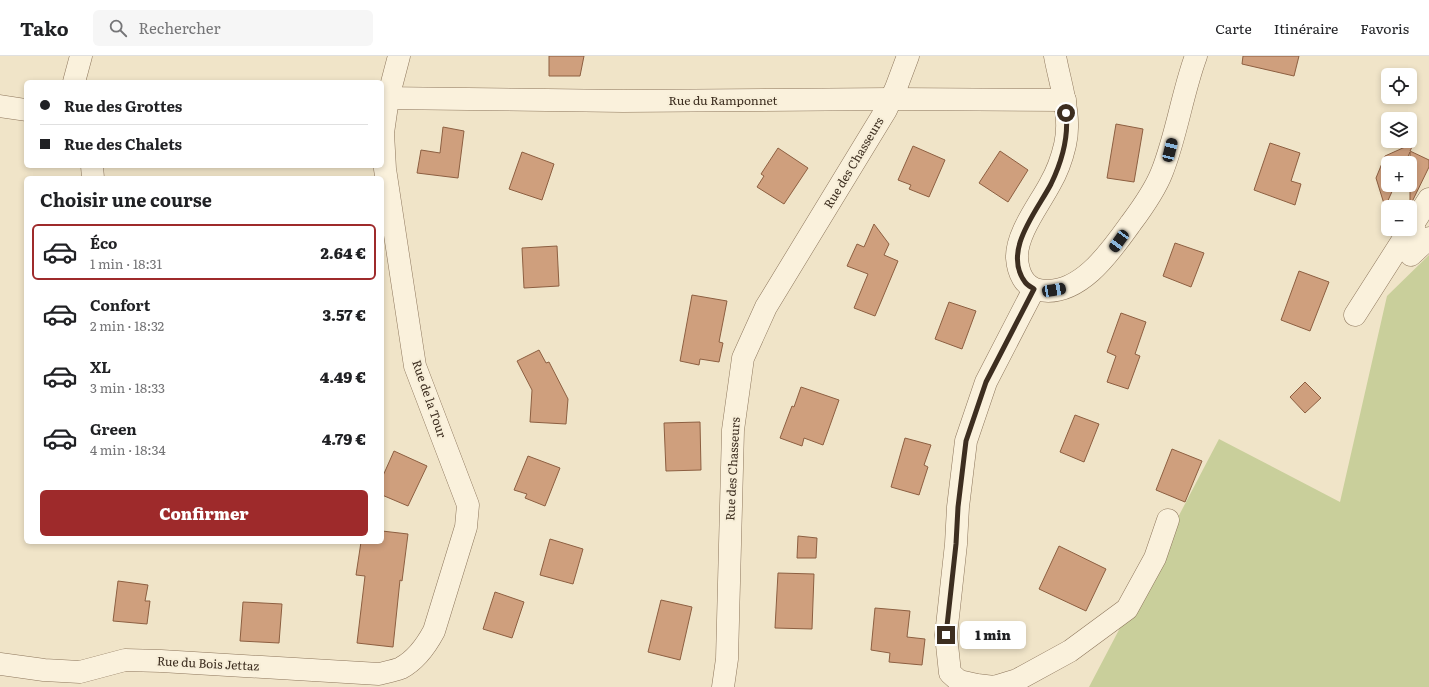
<!DOCTYPE html>
<html lang="fr">
<head>
<meta charset="utf-8">
<style>
	body { margin:0; font-family:Literata,serif; background:#f6f6f6; color:#202124; height:100vh; display:flex; flex-direction:column; font-size:15px; white-space:nowrap }
	* { box-sizing:border-box; margin:0 }
	p { font-size:13px; color:#757577 }
	.icon { flex:none; width:22px; height:22px; fill:none; stroke:currentColor; stroke-width:2; stroke-linecap:round; stroke-linejoin:round }
	.map { position:relative; flex:1; overflow:hidden }
	.details { position:absolute; left:24px; top:120px; width:360px; height:368px; display:flex; flex-direction:column; background:#fff; border-radius:6px; box-shadow:0 2px 6px #0003 }
	.details>* { flex:none }
	.banner { position:absolute; left:24px; top:24px; width:360px; height:88px; border-radius:6px; box-shadow:0 2px 6px #0003; display:grid; align-content:center; height:88px; padding:0 16px; background:#fff }
	.tools { position:absolute; left:1381px; top:12px; display:grid; gap:8px }
	.tools a { display:grid; place-items:center; width:36px; height:36px; border-radius:6px; background:#fff; box-shadow:0 2px 6px #0003; font-size:20px }
	.end { position:absolute; width:18px; height:18px; margin:-9px; border:5px solid #3d2e20; background:#fff; box-shadow:0 0 0 2px #fff }
	.from { border-radius:50% }
	.bubble { position:absolute; height:28px; border-radius:6px; background:#fff; box-shadow:0 2px 6px #0003; font-size:13px; font-weight:800; line-height:28px; text-align:center }
	.car { position:absolute; width:12px; height:24px; margin:-12px -6px; border-radius:5px; box-shadow:0 0 3px 1px #0007; background:linear-gradient(#222 24%,#8ab4d8 0 40%,#222 0 76%,#8ab4d8 0 86%,#222 0) }
	.banner b { display:flex; align-items:center; gap:14px; height:38px; font-size:15px }
	.banner b+b { border-top:1px solid #e0e0e0 }
	.banner i { width:10px; height:10px; background:#202124 }
	ul { padding:0; list-style:none }
	li { display:flex; align-items:center; gap:12px; height:56px; margin:0 8px 6px; padding:0 8px; border:2px solid transparent; border-radius:6px }
	li div { flex:1 }
	li b { display:block; font-size:15px }
	li em { font-style:normal; font-weight:800 }
	li.current { border-color:#9e2a2b }
	li>.icon { width:36px; height:36px; stroke-width:1.5 }
	h2 { padding:0 16px; font-size:18px; line-height:48px }
	.primary-button { display:flex; gap:8px; margin-top:auto; padding:8px 16px }
	.primary-button a { flex:1; height:46px; border-radius:6px; background:#9e2a2b; color:#fff; font-size:16px; font-weight:800; line-height:46px; text-align:center }
	header { display:flex; align-items:center; gap:24px; box-sizing:border-box; height:56px; padding:0 20px; background:#fff; border-bottom:1px solid #e0e0e0 }
	header strong { font-size:19px }
	nav { display:flex; gap:22px; margin-inline-start:auto; font-size:14px }
	.search { width:280px; height:36px; background:#f6f6f6; display:flex; align-items:center; gap:10px; box-sizing:border-box; padding:0 14px; border-radius:6px; color:#757577; font-size:15px }
	.map>svg:first-child { display:block }
	.green { fill:#c9cf9b }
	.building { fill:#cf9f7d; stroke:#8d5f41 }
	.lines { fill:none; stroke-linecap:round; stroke-linejoin:round }
	.minor-casing { stroke:#8d765c; stroke-width:23 }
	.minor { stroke:#faf1dc; stroke-width:22 }
	.route { stroke:#3d2e20; stroke-width:5 }
	.labels { text-anchor:middle; stroke-width:4; stroke-linejoin:round; paint-order:stroke }
	.street-label { font-size:12px; fill:#3d2e20; stroke:#f7eed8 }
</style>
</head>
<body>
<header>
<strong>Tako</strong>
<div class="search"><svg class="icon" aria-label="search" viewBox="0 0 24 24"><circle cx="10" cy="10" r="6"/><path d="M15 15l6 6"/></svg>Rechercher</div>
<nav><a>Carte</a><a>Itinéraire</a><a>Favoris</a></nav>
</header>
<div class="map">
<svg width="1429" height="631" viewBox="0 0 1429 631">
	<rect width="100%" height="100%" fill="#f0e4c8"/>
	<path class="green" d="M 1429,199 L 1429,631 L 1089,631 L 1219,383 L 1340,446 L 1387,240 Z"/>
	<g class="building">
		<path d="M 549,0 L 584,0 L 580,20 L 549,20 Z"/>
		<path d="M 1243,0 L 1299,0 L 1294,20 L 1242,8 Z"/>
		<path d="M 1116,68 L 1143,73 L 1134,126 L 1107,122 Z"/>
		<path d="M 443,71 L 464,75 L 458,122 L 417,117 L 421,94 L 440,97 Z"/>
		<path d="M 1270,87 L 1300,97 L 1291,125 L 1301,128 L 1295,149 L 1254,134 Z"/>
		<path d="M 1414,87 L 1410,95 L 1429,104 L 1429,111 L 1410,150 L 1410,96 L 1405,107 L 1388,107 L 1388,129 L 1395,129 L 1385,151 L 1376,122 L 1385,100 Z"/>
		<path d="M 913,90 L 945,104 L 929,141 L 909,133 L 911,129 L 898,124 Z"/>
		<path d="M 778,92 L 808,112 L 784,148 L 757,131 L 764,120 L 761,118 Z"/>
		<path d="M 1000,95 L 1028,114 L 1008,146 L 979,127 Z"/>
		<path d="M 522,96 L 554,108 L 542,144 L 509,133 Z"/>
		<path d="M 874,168 L 889,188 L 884,199 L 898,205 L 875,260 L 854,252 L 868,218 L 847,210 L 857,188 L 864,191 Z"/>
		<path d="M 1175,187 L 1204,197 L 1191,231 L 1163,220 Z"/>
		<path d="M 557,190 L 559,230 L 524,232 L 522,192 Z"/>
		<path d="M 1299,215 L 1329,226 L 1310,275 L 1281,264 Z"/>
		<path d="M 692,239 L 727,245 L 719,286 L 723,287 L 719,306 L 700,303 L 699,309 L 680,305 Z"/>
		<path d="M 949,246 L 976,255 L 962,293 L 935,283 Z"/>
		<path d="M 1121,257 L 1146,266 L 1135,298 L 1140,300 L 1128,333 L 1107,326 L 1116,300 L 1107,296 Z"/>
		<path d="M 539,294 L 546,307 L 549,306 L 568,343 L 566,368 L 530,366 L 532,334 L 517,305 Z"/>
		<path d="M 1305,326 L 1321,342 L 1305,357 L 1290,341 Z"/>
		<path d="M 801,331 L 839,344 L 823,389 L 804,382 L 802,390 L 780,382 L 792,350 L 794,351 Z"/>
		<path d="M 1075,359 L 1099,368 L 1084,406 L 1060,396 Z"/>
		<path d="M 700,366 L 701,414 L 666,415 L 664,367 Z"/>
		<path d="M 905,382 L 931,389 L 924,409 L 928,411 L 919,439 L 891,431 Z"/>
		<path d="M 1172,393 L 1202,405 L 1185,446 L 1156,434 Z"/>
		<path d="M 394,395 L 427,410 L 408,450 L 382,439 L 382,422 Z"/>
		<path d="M 528,400 L 560,412 L 545,450 L 525,442 L 527,438 L 514,434 Z"/>
		<path d="M 382,475 L 408,478 L 402,525 L 400,524 L 393,591 L 357,587 L 365,520 L 356,519 L 361,486 L 382,486 Z"/>
		<path d="M 798,480 L 817,482 L 816,502 L 797,502 Z"/>
		<path d="M 550,483 L 583,493 L 573,528 L 540,519 Z"/>
		<path d="M 1059,490 L 1106,513 L 1086,555 L 1039,533 Z"/>
		<path d="M 778,517 L 814,518 L 812,573 L 775,572 Z"/>
		<path d="M 118,525 L 148,529 L 145,545 L 150,545 L 147,568 L 113,565 Z"/>
		<path d="M 495,536 L 524,546 L 512,582 L 483,573 Z"/>
		<path d="M 661,544 L 692,551 L 680,604 L 648,596 Z"/>
		<path d="M 243,546 L 282,548 L 279,587 L 240,585 Z"/>
		<path d="M 875,552 L 910,555 L 907,581 L 925,583 L 922,609 L 889,606 L 890,597 L 871,594 Z"/>
	</g>
	<g class="lines">
		<g class="minor-casing">
			<g id="minor">
				<path d="M 1055,0 C 1060,28 1072,60 1065,89 C 1062,102 1057,116 1050,128 C 1039,149 1016,178 1017,202 C 1018,216 1024,231 1039,234 C 1079,242 1111,195 1131,167 C 1143,151 1155,134 1162,116 C 1177,78 1182,38 1196,0"/>
				<path d="M 74,26 L 81,0"/>
				<path d="M 382,42 L 623,45 L 892,43 L 1065,44"/>
				<path d="M 0,50 L 26,54"/>
				<path d="M 92,110 L 93,122"/>
				<path d="M 1414,172 L 1408,189 L 1411,199 L 1429,182"/>
				<path d="M 1034,233 L 986,326 L 966,385 L 958,451 L 956,488 L 946,579 L 950,617 L 959,625 L 977,629 L 994,631 L 1017,624 L 1070,595 L 1127,553 L 1155,502 L 1168,464"/>
				<path d="M 1355,259 L 1429,143"/>
				<path d="M 0,608 L 44,614 L 80,616 L 125,604 L 161,605 L 379,618 C 386,616 394,615 401,612 C 416,604 426,590 434,575 L 466,471 L 468,449 L 415,310 L 385,113 L 383,77 L 388,42 L 399,0"/>
				<path d="M 723,631 L 727,603 L 733,374 L 743,302 L 766,251 L 886,54 L 896,32 L 908,0"/>
			</g>
		</g>
		<use href="#minor" class="minor"/>
	</g>
	<g class="lines">
		<path class="route" d="M 946,579 L 956,488 L 958,451 L 966,385 L 986,326 L 1034,233 C 1031,231 1027,229 1025,226 C 1002,195 1037,155 1051,128 C 1062,105 1069,82 1066,57"/>
	</g>
	<g class="labels">
		<g class="street-label">
			<text x="723" y="49">Rue du Ramponnet</text>
			<text transform="translate(854 107) rotate(-59)" y="4">Rue des Chasseurs</text>
			<text transform="translate(429 343) rotate(71)" y="4">Rue de la Tour</text>
			<text transform="translate(733 413) rotate(-87)" y="4">Rue des Chasseurs</text>
			<text transform="translate(208 608) rotate(3)" y="4">Rue du Bois Jettaz</text>
		</g>
	</g>
</svg>
<div class="tools">
<a><svg class="icon" aria-label="locate" viewBox="0 0 24 24"><circle cx="12" cy="12" r="6"/><path d="M12 2v4M12 18v4M2 12h4M18 12h4"/></svg></a>
<a><svg class="icon" aria-label="layers" viewBox="0 0 24 24"><path d="M12 4l9 5-9 5-9-5zM3 14l9 5 9-5"/></svg></a>
<a>+</a>
<a>−</a>
</div>
<i class="end from" style="left:1066px;top:57px"></i>
<i class="end" style="left:946px;top:579px"></i>
<div class="bubble" style="left:960px;top:565px;width:66px">1 min</div>
<i class="car" style="left:1170px;top:94px;rotate:14deg"></i>
<i class="car" style="left:1119px;top:185px;rotate:216deg"></i>
<i class="car" style="left:1054px;top:234px;rotate:80deg"></i>
<div class="banner">
<b><i class="from"></i>Rue des Grottes</b>
<b><i></i>Rue des Chalets</b>
</div>
<section class="details">
<h2>Choisir une course</h2>
<ul>
<li class="current"><svg class="icon" aria-label="car" viewBox="0 0 24 24"><path d="M5 17H2v-5l4-1 3-4h7l3 4 3 1v5h-3M9 17h6M6 11h13"/><circle cx="7" cy="17" r="2"/><circle cx="17" cy="17" r="2"/></svg><div><b>Éco</b><p>1 min · 18:31</p></div><em>2.64 €</em></li>
<li><svg class="icon" aria-label="car" viewBox="0 0 24 24"><path d="M5 17H2v-5l4-1 3-4h7l3 4 3 1v5h-3M9 17h6M6 11h13"/><circle cx="7" cy="17" r="2"/><circle cx="17" cy="17" r="2"/></svg><div><b>Confort</b><p>2 min · 18:32</p></div><em>3.57 €</em></li>
<li><svg class="icon" aria-label="car" viewBox="0 0 24 24"><path d="M5 17H2v-5l4-1 3-4h7l3 4 3 1v5h-3M9 17h6M6 11h13"/><circle cx="7" cy="17" r="2"/><circle cx="17" cy="17" r="2"/></svg><div><b>XL</b><p>3 min · 18:33</p></div><em>4.49 €</em></li>
<li><svg class="icon" aria-label="car" viewBox="0 0 24 24"><path d="M5 17H2v-5l4-1 3-4h7l3 4 3 1v5h-3M9 17h6M6 11h13"/><circle cx="7" cy="17" r="2"/><circle cx="17" cy="17" r="2"/></svg><div><b>Green</b><p>4 min · 18:34</p></div><em>4.79 €</em></li>
</ul>
<div class="primary-button"><a>Confirmer</a></div>
</section>
</div>
</body>
</html>
